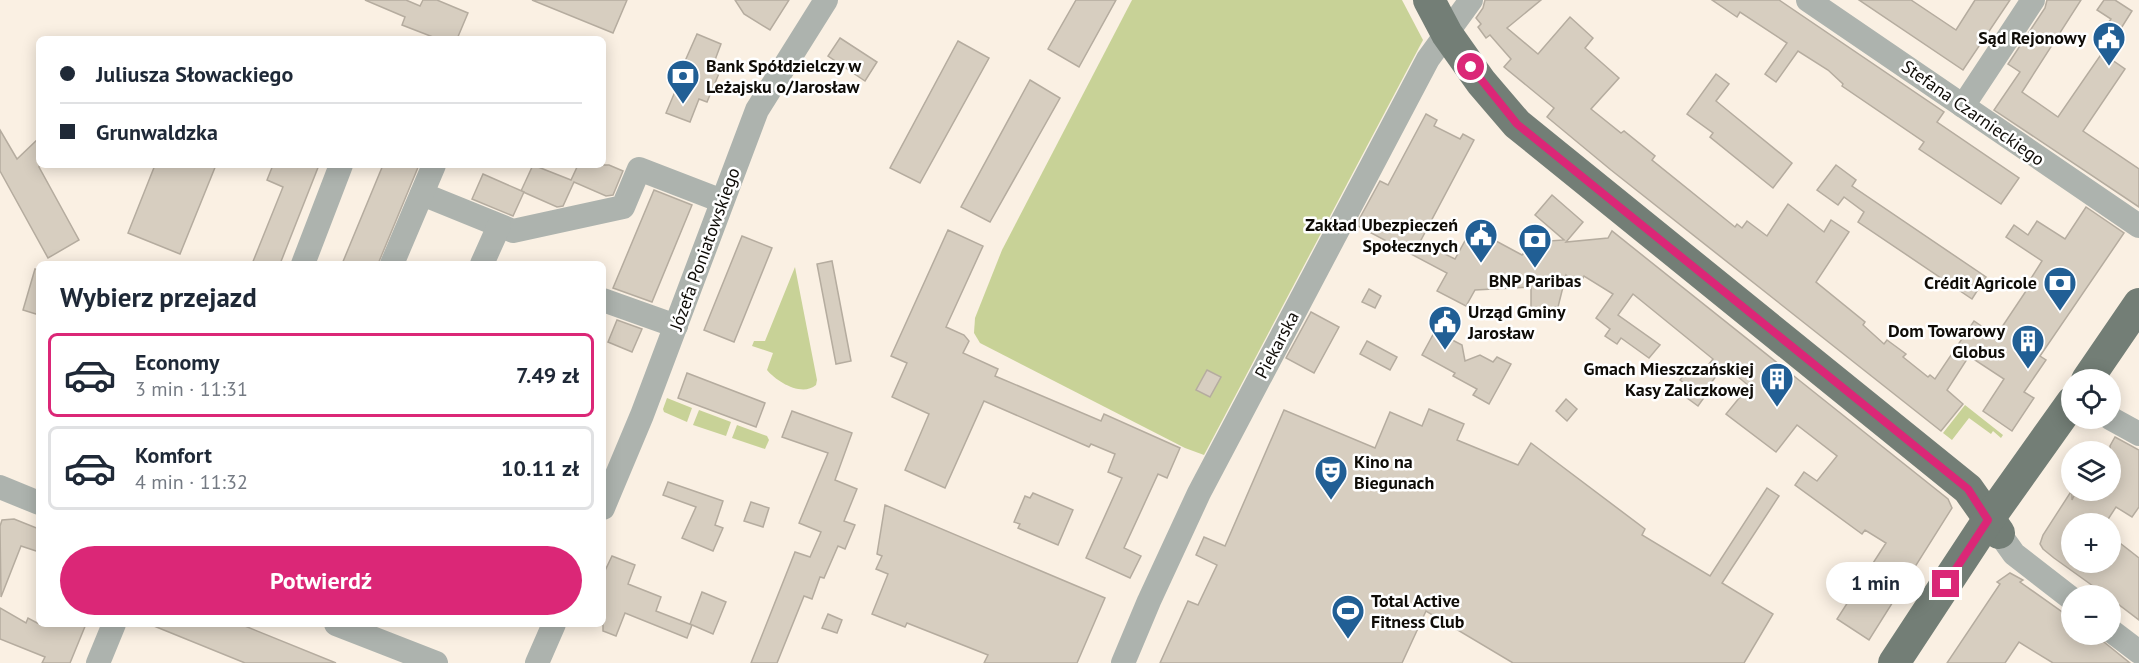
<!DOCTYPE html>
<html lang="pl">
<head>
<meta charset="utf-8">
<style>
	body { margin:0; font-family:"PT Sans",sans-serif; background:#f6f6f7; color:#1f2937; height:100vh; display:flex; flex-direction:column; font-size:22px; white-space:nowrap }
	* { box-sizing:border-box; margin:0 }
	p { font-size:20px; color:#747a83 }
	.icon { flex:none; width:33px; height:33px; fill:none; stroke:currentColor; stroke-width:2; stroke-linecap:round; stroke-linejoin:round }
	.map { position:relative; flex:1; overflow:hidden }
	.side { position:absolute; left:36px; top:261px; width:570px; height:366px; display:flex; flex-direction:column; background:#fff; border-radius:9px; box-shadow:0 3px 15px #0003 }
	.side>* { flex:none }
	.guide { position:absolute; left:36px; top:36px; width:570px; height:132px; border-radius:9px; box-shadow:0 3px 15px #0003; display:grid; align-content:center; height:132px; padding:0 24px; background:#fff }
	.controls { position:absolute; left:2061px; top:369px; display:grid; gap:12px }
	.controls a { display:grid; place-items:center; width:60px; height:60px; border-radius:50%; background:#fff; box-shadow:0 3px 15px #0003; font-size:30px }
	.end { position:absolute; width:27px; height:27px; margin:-14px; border:8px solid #db2777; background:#fff; box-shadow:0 0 0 3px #fff }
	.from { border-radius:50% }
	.bubble { position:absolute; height:42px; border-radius:21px; background:#fff; box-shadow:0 3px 15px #0003; font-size:20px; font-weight:600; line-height:42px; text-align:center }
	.guide b { display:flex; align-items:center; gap:21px; height:57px; font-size:22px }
	.guide b+b { border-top:2px solid #e0e1e3 }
	.guide i { width:15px; height:15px; background:#1f2937 }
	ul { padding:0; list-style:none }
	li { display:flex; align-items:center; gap:18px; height:84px; margin:0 12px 9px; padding:0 12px; border:3px solid #e0e1e3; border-radius:9px }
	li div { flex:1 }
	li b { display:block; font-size:22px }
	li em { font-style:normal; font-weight:600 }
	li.current { border-color:#db2777 }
	li>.icon { width:54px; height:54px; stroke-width:1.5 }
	h2 { padding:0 24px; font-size:27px; line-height:72px }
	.button { display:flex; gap:12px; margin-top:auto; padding:12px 24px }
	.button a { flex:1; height:69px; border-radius:36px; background:#db2777; color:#fff; font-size:24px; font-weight:600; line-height:69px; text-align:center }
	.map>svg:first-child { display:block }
	.green { fill:#c8d297 }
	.building { fill:#d7cec0; stroke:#b5ac9f; stroke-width:1.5 }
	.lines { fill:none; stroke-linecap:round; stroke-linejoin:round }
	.minor { stroke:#adb3ae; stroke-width:24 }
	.major { stroke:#737e76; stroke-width:32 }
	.route { stroke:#db2777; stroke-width:8 }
	.labels { text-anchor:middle; stroke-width:5; stroke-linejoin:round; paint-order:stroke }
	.poi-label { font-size:18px; font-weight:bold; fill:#0f0c07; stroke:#fff; text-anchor:end }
	.street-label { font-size:18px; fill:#0f0c07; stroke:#fff }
</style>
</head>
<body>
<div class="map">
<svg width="2139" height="663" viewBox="0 0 2139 663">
	<rect width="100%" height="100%" fill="#faf0e3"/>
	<g class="green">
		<path d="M 1132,0 L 1402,0 L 1423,40 L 1204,455 L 1185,448 L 980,343 L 974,333 L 975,318 L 1002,250 Z"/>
		<path d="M 795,267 L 817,380 L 816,385 C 802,397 777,382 767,370 L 773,353 L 752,346 L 754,341 L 765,341 Z"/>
		<path d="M 667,398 L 692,408 L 687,422 L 664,412 L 663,409 Z"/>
		<path d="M 1965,405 L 2003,435 L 2001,438 L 1993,431 L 1991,434 L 1969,418 L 1952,440 L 1943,433 Z"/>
		<path d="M 699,410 L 731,422 L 726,436 L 693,425 Z"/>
		<path d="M 737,425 L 767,436 L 769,440 L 765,449 L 732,438 Z"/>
	</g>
	<g class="building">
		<path d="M 365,0 L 406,0 L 420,6 L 423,0 L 437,0 L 468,13 L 457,39 L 438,39 L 402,25 L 405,17 Z"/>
		<path d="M 532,0 L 627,0 L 613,33 Z"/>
		<path d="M 735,0 L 789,0 L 770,30 L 744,14 Z"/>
		<path d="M 1076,0 L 1116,0 L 1079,67 L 1048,49 Z"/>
		<path d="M 1485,0 L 1541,0 L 1507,28 L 1538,54 L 1570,17 L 1593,38 L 1585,48 L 1619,78 L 1591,109 L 1621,133 L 1624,131 L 1655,156 L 1652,160 L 1735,227 L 1737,224 L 1742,228 L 1747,221 L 1767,236 L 1788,204 L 1824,232 L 1831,220 L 1849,232 L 1816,282 L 1865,322 L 1863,325 L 1884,344 L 1887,340 L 1906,354 L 1903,357 L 1928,377 L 1930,375 L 1935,379 L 1974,321 L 1986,329 L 1988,327 L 1998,333 L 2032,282 L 2030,280 L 2042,261 L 2006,237 L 2014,225 L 2028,235 L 2037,221 L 2065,239 L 2086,207 L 2124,233 L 2040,356 L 2046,360 L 2024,392 L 2034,398 L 2012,431 L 1983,411 L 2004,379 L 1969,356 L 1947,390 L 1963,404 L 1941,431 L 1611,170 L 1547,117 L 1554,108 L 1504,67 L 1511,59 L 1490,35 L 1486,38 L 1478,27 L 1481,24 L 1476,18 L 1483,8 Z"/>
		<path d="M 1712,0 L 1779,0 L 1944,112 L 1937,122 L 2019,178 L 2001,204 L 1919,149 L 1924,142 L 1842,86 L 1843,84 L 1828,70 L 1798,51 L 1776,82 L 1765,74 L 1787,43 L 1740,12 L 1737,17 Z"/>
		<path d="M 1859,0 L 1911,0 L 1956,30 L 1975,0 L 2010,0 L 1963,70 Z"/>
		<path d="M 2047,0 L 2081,0 L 2022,92 L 2058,117 L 2102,53 L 2125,69 L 2083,131 L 2139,169 L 2139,207 L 1994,110 L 2020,72 L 2008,64 L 2045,8 Z"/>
		<path d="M 2104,0 L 2115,0 L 2132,11 L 2120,30 L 2108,23 L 2111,19 L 2097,10 Z"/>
		<path d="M 697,34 L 721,44 L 712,68 L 720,71 L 707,102 L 699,99 L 690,122 L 666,113 L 677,87 L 674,86 Z"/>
		<path d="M 840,38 L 877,62 L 865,81 L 828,56 Z"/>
		<path d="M 958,41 L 989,58 L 920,183 L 890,168 Z"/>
		<path d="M 1716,74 L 1729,84 L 1716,101 L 1792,163 L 1773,188 L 1710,137 L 1713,133 L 1687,114 Z"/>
		<path d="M 1030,80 L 1060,98 L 990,222 L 961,207 Z"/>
		<path d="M 1426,114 L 1437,120 L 1434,126 L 1460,139 L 1463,134 L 1474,140 L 1420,242 L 1455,259 L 1472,228 L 1522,255 L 1535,242 L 1564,240 L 1535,215 L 1552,195 L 1583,222 L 1566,242 L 1608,238 L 1612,231 L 1948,499 L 1952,508 L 1869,640 L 1837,619 L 1886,543 L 1865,530 L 1862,534 L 1795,485 L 1804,472 L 1817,481 L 1837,456 L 1797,425 L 1776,452 L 1726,414 L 1749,386 L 1724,365 L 1706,390 L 1708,392 L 1698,406 L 1679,392 L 1685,384 L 1680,380 L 1691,367 L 1701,374 L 1713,359 L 1633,294 L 1618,315 L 1660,345 L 1649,358 L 1621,338 L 1617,344 L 1605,336 L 1610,329 L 1596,318 L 1613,294 L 1584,276 L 1578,287 L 1566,275 L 1558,307 L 1555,307 L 1552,319 L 1531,314 L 1531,287 L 1475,290 L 1466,306 L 1437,291 L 1447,273 L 1356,225 L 1380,181 L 1388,185 Z"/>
		<path d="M 0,130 L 17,159 L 39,138 L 39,167 L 79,240 L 48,258 L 0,171 Z"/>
		<path d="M 155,165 L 216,165 L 180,254 L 128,233 Z"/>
		<path d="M 273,165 L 319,165 L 280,264 L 252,264 L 283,187 L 267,180 Z"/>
		<path d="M 383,165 L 419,165 L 378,264 L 342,264 Z"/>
		<path d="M 533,165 L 571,180 L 578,165 L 609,165 L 623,171 L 613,195 L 606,196 L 574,182 L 563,206 L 557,207 L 521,191 Z"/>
		<path d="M 1836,165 L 1856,180 L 1852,186 L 1986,277 L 1972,299 L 1858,222 L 1864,212 L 1844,197 L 1838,205 L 1817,190 Z"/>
		<path d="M 483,174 L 524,192 L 513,216 L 472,199 Z"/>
		<path d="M 654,190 L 692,205 L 652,302 L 613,288 Z"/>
		<path d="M 948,230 L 983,246 L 946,327 L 964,335 L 969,341 L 963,353 L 998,369 L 995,376 L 1101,421 L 1104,414 L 1180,448 L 1167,478 L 1158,474 L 1124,548 L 1141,556 L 1130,578 L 1086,558 L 1122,478 L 1108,472 L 1115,454 L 1091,444 L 1089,447 L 984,401 L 945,488 L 905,470 L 929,414 L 892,397 L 907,363 L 891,356 Z"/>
		<path d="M 742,236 L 772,248 L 734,342 L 704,330 Z"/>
		<path d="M 832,261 L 851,361 L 836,364 L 817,264 Z"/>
		<path d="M 35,269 L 39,270 L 39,315 L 23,310 Z"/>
		<path d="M 1369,289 L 1381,296 L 1375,308 L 1362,302 Z"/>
		<path d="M 1311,312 L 1339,327 L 1314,373 L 1286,358 Z"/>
		<path d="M 617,320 L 642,329 L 632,352 L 608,342 Z"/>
		<path d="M 1435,331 L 1462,345 L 1465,361 L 1480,355 L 1493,362 L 1497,357 L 1511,364 L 1489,404 L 1473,395 L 1477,389 L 1453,376 L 1455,373 L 1422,355 Z"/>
		<path d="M 1367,341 L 1397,357 L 1390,370 L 1360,354 Z"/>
		<path d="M 1207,370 L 1221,377 L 1210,397 L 1196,390 Z"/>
		<path d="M 687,373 L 765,403 L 756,427 L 678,398 Z"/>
		<path d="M 1566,399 L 1577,409 L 1567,421 L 1556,411 Z"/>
		<path d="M 1429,409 L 1464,424 L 1457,440 L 1518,465 L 1531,443 L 1645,529 L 1642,535 L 1710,576 L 1767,488 L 1779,496 L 1722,583 L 1773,614 L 1744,663 L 1513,663 L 1426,611 L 1402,663 L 1160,663 L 1188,601 L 1198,605 L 1217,565 L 1196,555 L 1204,537 L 1225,546 L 1284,410 L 1375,448 L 1390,412 L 1422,426 Z"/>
		<path d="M 792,411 L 852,433 L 835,480 L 857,489 L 844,521 L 855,525 L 845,549 L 838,546 L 824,578 L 820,577 L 812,599 L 804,596 L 777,663 L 751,663 L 795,552 L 810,557 L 821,532 L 799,523 L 828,453 L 782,437 Z"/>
		<path d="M 2115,437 L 2139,450 L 2139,507 L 2132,517 L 2116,507 L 2105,524 L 2072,524 L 2072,562 L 2110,562 L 2110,548 L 2116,540 L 2139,558 L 2139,620 L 2110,598 L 2110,596 L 2107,596 L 2054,558 L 2043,549 L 2040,544 L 2043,535 L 2072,490 L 2072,500 L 2077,490 L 2110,490 L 2110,446 Z"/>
		<path d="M 668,482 L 723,501 L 715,525 L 723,528 L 713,551 L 682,538 L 696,507 L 663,495 Z"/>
		<path d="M 1033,493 L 1073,510 L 1058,545 L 1018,528 L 1020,524 L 1014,522 L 1025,496 L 1030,498 Z"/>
		<path d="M 751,502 L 769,508 L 763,527 L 744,521 Z"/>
		<path d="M 885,505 L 1105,598 L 1077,663 L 984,663 L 988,655 L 907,623 L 905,627 L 872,614 L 888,574 L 876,569 L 882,556 L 877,554 Z"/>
		<path d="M 14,519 L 39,529 L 39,552 L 21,546 L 1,597 L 0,526 L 2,520 Z"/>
		<path d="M 612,556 L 635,565 L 628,584 L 661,597 L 656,611 L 692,625 L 687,638 L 625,613 L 616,636 L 603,631 L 603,575 Z"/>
		<path d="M 2010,573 L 2023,580 L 2020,582 L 2072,619 L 2072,634 L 2094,634 L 2130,663 L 2053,663 L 2019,642 L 2005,663 L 1947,663 L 2000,584 L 1997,582 Z"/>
		<path d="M 702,592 L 726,602 L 713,634 L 690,624 Z"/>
		<path d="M 0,608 L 26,623 L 28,618 L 39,624 L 86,624 L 70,663 L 42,663 L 45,657 L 0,639 Z"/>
		<path d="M 828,614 L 842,620 L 837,633 L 822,628 Z"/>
		<path d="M 149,624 L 240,624 L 336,663 L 245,663 Z"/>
	</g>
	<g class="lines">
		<g class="minor">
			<path d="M 1808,0 L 2139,226"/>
			<path d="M 1963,106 L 2033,0"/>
			<path d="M 422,194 L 513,231 L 623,207 L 639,169 L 722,201"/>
			<path d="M 303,264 L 341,165"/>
			<path d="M 392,264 L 434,165"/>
			<path d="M 482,264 L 499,226"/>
			<path d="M 603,300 L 676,326"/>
			<path d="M 2110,418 L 2139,434"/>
			<path d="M 0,487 L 39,503"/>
			<path d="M 603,508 L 642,415 L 757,110 L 826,0"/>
			<path d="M 1999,533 L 2014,554 L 2072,599"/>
			<path d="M 336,624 L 436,663"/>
			<path d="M 2110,630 L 2139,652"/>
			<path d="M 98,663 L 114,624"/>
			<path d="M 537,663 L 554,624"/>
			<path d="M 1123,663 L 1149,601 L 1199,493 L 1428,59 L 1471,0"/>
		</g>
		<g class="major">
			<path d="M 1429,0 L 1447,34 L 1481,82 L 1517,124 L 1968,489 L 1999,533"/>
			<path d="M 2087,380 L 2139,304"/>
			<path d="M 1894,663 L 1988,520 L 2072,402"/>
		</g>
	</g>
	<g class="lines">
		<path class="route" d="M 1471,67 L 1517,124 L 1968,489 L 1988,520 L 1946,584"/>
	</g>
	<defs>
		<g id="civic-pin" transform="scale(1.725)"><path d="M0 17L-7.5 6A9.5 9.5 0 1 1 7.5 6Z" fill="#215f95" stroke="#fff"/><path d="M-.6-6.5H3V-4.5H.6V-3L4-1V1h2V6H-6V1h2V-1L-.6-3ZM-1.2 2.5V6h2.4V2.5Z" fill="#fff"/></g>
		<g id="bank-pin" transform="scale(1.725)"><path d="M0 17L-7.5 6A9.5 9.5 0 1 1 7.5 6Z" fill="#215f95" stroke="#fff"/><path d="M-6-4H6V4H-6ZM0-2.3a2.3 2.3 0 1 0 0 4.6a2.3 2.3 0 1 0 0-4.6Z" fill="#fff"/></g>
		<g id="building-pin" transform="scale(1.725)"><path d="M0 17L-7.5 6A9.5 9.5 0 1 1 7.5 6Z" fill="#215f95" stroke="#fff"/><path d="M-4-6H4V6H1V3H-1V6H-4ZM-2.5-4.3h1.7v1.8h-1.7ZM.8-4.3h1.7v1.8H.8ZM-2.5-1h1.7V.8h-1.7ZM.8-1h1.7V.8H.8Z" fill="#fff"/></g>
		<g id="theatre-pin" transform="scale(1.725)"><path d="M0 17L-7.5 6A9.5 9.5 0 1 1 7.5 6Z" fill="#215f95" stroke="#fff"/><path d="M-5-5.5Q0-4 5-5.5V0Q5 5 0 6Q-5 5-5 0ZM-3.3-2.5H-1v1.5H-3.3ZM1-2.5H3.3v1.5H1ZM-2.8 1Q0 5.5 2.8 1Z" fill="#fff"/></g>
		<g id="stadium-pin" transform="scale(1.725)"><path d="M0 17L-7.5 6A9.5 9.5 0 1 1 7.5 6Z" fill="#215f95" stroke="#fff"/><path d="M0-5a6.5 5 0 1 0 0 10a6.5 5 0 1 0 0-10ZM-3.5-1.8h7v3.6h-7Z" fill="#fff"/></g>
	</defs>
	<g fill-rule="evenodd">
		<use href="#civic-pin" x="2109" y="38"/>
		<use href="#bank-pin" x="683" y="76"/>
		<use href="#civic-pin" x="1481" y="235"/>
		<use href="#bank-pin" x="1535" y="240"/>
		<use href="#bank-pin" x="2060" y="283"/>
		<use href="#civic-pin" x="1445" y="322"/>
		<use href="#building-pin" x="2028" y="341"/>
		<use href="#building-pin" x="1777" y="379"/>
		<use href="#theatre-pin" x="1331" y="472"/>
		<use href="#stadium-pin" x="1348" y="611"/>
	</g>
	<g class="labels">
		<g class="poi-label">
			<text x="2086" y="44">Sąd Rejonowy</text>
			<text x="706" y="72" text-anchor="start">Bank Spółdzielczy w<tspan x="706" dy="21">Leżajsku o/Jarosław</tspan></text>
			<text x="1458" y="231">Zakład Ubezpieczeń<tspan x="1458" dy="21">Społecznych</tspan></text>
			<text x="1535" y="287" text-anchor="middle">BNP Paribas</text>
			<text x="2037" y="289">Crédit Agricole</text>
			<text x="1468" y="318" text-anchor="start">Urząd Gminy<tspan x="1468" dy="21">Jarosław</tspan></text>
			<text x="2005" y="337">Dom Towarowy<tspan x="2005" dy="21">Globus</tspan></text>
			<text x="1754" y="375">Gmach Mieszczańskiej<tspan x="1754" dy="21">Kasy Zaliczkowej</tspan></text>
			<text x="1354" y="468" text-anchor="start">Kino na<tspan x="1354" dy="21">Biegunach</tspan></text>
			<text x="1371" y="607" text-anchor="start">Total Active<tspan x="1371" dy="21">Fitness Club</tspan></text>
		</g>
		<g class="street-label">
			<text transform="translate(1973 113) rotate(35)" y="6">Stefana Czarnieckiego</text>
			<text transform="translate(705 249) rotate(-70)" y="6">Józefa Poniatowskiego</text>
			<text transform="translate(1277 345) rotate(-62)" y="6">Piekarska</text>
		</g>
	</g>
</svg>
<div class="controls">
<a><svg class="icon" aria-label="locate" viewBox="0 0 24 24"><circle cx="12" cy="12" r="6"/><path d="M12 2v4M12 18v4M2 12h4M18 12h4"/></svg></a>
<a><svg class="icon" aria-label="layers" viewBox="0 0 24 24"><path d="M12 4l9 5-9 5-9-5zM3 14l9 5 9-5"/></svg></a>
<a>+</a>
<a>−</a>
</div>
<i class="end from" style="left:1471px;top:67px"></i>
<i class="end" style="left:1946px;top:584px"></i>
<div class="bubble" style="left:1826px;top:562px;width:99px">1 min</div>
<div class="guide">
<b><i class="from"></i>Juliusza Słowackiego</b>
<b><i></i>Grunwaldzka</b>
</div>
<section class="side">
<h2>Wybierz przejazd</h2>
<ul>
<li class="current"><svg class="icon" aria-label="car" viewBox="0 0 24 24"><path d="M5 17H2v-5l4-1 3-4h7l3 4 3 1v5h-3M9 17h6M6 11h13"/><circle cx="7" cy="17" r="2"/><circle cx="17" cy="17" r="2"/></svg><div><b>Economy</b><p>3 min · 11:31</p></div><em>7.49 zł</em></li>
<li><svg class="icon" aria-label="car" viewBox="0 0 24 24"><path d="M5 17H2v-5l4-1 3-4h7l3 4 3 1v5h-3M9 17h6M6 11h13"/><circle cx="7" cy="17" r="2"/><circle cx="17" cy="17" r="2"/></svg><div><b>Komfort</b><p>4 min · 11:32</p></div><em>10.11 zł</em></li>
</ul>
<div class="button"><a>Potwierdź</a></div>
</section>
</div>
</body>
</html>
